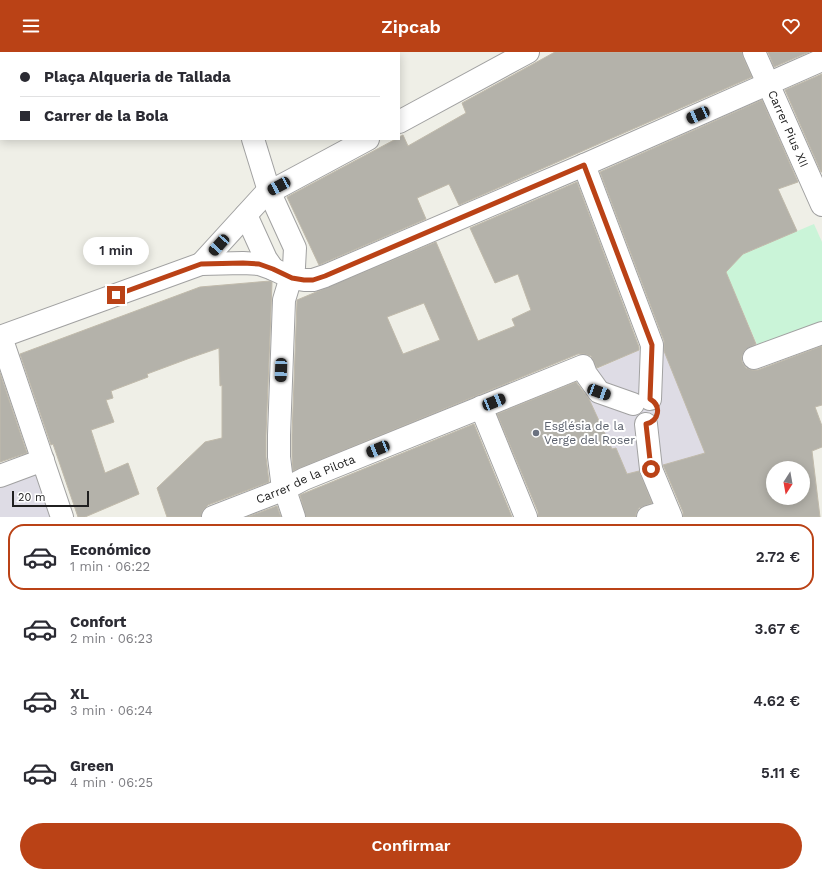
<!DOCTYPE html>
<html lang="es">
<head>
<meta charset="utf-8">
<style>
	body { margin:0; font-family:"Work Sans",sans-serif; background:#f7f7f7; color:#2b2b33; height:100vh; display:flex; flex-direction:column; font-size:15px; white-space:nowrap }
	* { box-sizing:border-box; margin:0 }
	p { font-size:13px; color:#7c7c81 }
	.icon { flex:none; width:22px; height:22px; fill:none; stroke:currentColor; stroke-width:2; stroke-linecap:round; stroke-linejoin:round }
	.map { position:relative; height:465px; overflow:hidden }
	.panel { display:flex; flex-direction:column; background:#fff; flex:1 }
	.panel>* { flex:none }
	.top-card { position:absolute; left:0px; top:0px; width:400px; height:88px; box-shadow:0 2px 10px #0003; display:grid; align-content:center; height:88px; padding:0 20px; background:#fff }
	.needle { width:26px; rotate:191deg }
	.controls { position:absolute; left:766px; top:409px; display:grid; gap:8px }
	.controls a { display:grid; place-items:center; width:44px; height:44px; border-radius:50%; background:#fff; box-shadow:0 2px 10px #0003; font-size:20px }
	.scale { position:absolute; left:12px; bottom:10px; width:77px; box-sizing:border-box; padding-left:4px; border:2px solid #202020; border-top:0; font-size:11px; line-height:14px; white-space:nowrap; color:#202020; -webkit-text-stroke:3px #fff; paint-order:stroke }
	.end { position:absolute; width:18px; height:18px; margin:-9px; border:5px solid #ba4216; background:#fff; box-shadow:0 0 0 2px #fff }
	.from { border-radius:50% }
	.bubble { position:absolute; height:28px; border-radius:14px; background:#fff; box-shadow:0 2px 10px #0003; font-size:13px; font-weight:600; line-height:28px; text-align:center }
	.car { position:absolute; width:12px; height:24px; margin:-12px -6px; border-radius:5px; box-shadow:0 0 3px 1px #0007; background:linear-gradient(#222 24%,#8ab4d8 0 40%,#222 0 76%,#8ab4d8 0 86%,#222 0) }
	.top-card b { display:flex; align-items:center; gap:14px; height:38px; font-size:15px }
	.top-card b+b { border-top:1px solid #e1e1e2 }
	.top-card i { width:10px; height:10px; background:#2b2b33 }
	ul { padding:7px 0 0; list-style:none }
	li { display:flex; align-items:center; gap:12px; height:66px; margin:0 8px 6px; padding:0 12px; border:2px solid transparent; border-radius:16px }
	li div { flex:1 }
	li b { display:block; font-size:15px }
	li em { font-style:normal; font-weight:600 }
	li.current { border-color:#ba4216 }
	li>.icon { width:36px; height:36px; stroke-width:1.5 }
	.cta { display:flex; gap:8px; margin-top:auto; padding:8px 20px }
	.cta a { flex:1; height:46px; border-radius:24px; background:#ba4216; color:#fff; font-size:16px; font-weight:600; line-height:46px; text-align:center }
	header { display:flex; justify-content:space-between; align-items:center; height:52px; padding:0 20px; background:#ba4216; color:#fff; font-size:18px; font-weight:600 }
	.map>svg:first-child { display:block }
	.park { fill:#caf4d8 }
	.plaza { fill:#dedce5 }
	.building { fill:#b4b2aa; stroke:#c0baab; fill-rule:evenodd }
	.lines { fill:none; stroke-linecap:round; stroke-linejoin:round }
	.minor-casing { stroke:#a1a1a1; stroke-width:24 }
	.minor { stroke:#fff; stroke-width:22 }
	.route { stroke:#ba4216; stroke-width:5 }
	.worship-dot { fill:#6b7280; stroke:#fff; stroke-width:1.5 }
	.labels { text-anchor:middle; stroke-width:4; stroke-linejoin:round; paint-order:stroke }
	.street-label { font-size:12px; fill:#202020; stroke:#fff }
	.worship-label { font-size:12px; fill:#5b616d; stroke:#fff; text-anchor:start }
</style>
</head>
<body>
<header><svg class="icon" aria-label="menu" viewBox="0 0 24 24"><path d="M4 6h16M4 12h16M4 18h16"/></svg>Zipcab<svg class="icon" aria-label="heart" viewBox="0 0 24 24"><path d="M12 20l-8-8c-3-5 5-10 8-4 3-6 11-1 8 4z"/></svg></header>
<div class="map">
<svg width="822" height="465" viewBox="0 0 822 465">
	<rect width="100%" height="100%" fill="#efefe7"/>
	<path class="park" d="M 814,172 L 822,190 L 822,272 L 758,295 L 726,220 L 743,202 Z"/>
	<g class="plaza">
		<path d="M 660,289 L 706,401 L 659,415 L 627,422 L 616,396 L 611,397 L 572,310 L 586,304 L 592,319 Z"/>
		<path d="M 34,420 L 37,423 L 51,465 L 0,465 L 0,431 Z"/>
	</g>
	<g class="building">
		<path d="M 555,0 L 742,0 L 743,5 L 752,25 L 459,153 L 449,132 L 417,146 L 426,167 L 319,213 L 287,145 L 396,87 L 399,87 L 399,85 L 403,83 L 408,94 L 466,61 L 462,51 Z"/>
		<path d="M 768,0 L 809,0 L 774,15 Z"/>
		<path d="M 822,22 L 822,120 L 821,120 L 785,38 Z"/>
		<path d="M 762,48 L 798,130 L 778,137 L 797,179 L 743,202 L 726,220 L 756,292 L 745,298 L 742,304 L 742,310 L 746,316 L 752,318 L 758,318 L 822,294 L 822,353 L 815,355 L 822,374 L 822,395 L 812,399 L 820,465 L 683,465 L 683,460 L 663,413 L 705,401 L 664,299 L 664,289 L 600,120 ZM 773,416 L 803,416 L 803,446 L 773,446 Z"/>
		<path d="M 577,130 L 639,295 L 639,298 L 597,316 L 591,304 L 584,302 L 578,302 L 293,419 L 292,404 L 292,383 L 297,248 L 436,190 L 478,289 L 515,274 L 512,267 L 531,258 L 518,222 L 495,231 L 470,176 ZM 424,251 L 440,288 L 403,302 L 387,265 Z"/>
		<path d="M 270,229 L 272,230 L 271,259 L 266,383 L 266,405 L 269,430 L 208,453 L 203,458 L 201,465 L 167,465 L 157,436 L 205,390 L 222,386 L 222,333 L 220,334 L 219,296 L 190,306 L 147,322 L 148,325 L 111,339 L 113,346 L 106,348 L 114,370 L 91,378 L 105,421 L 128,411 L 139,442 L 85,465 L 78,465 L 53,392 L 51,393 L 20,302 L 200,235 Z"/>
		<path d="M 0,321 L 27,401 L 0,410 Z"/>
		<path d="M 576,330 L 589,347 L 612,397 L 616,396 L 627,422 L 639,419 L 652,451 L 639,456 L 636,462 L 636,465 L 538,465 L 538,460 L 497,362 Z"/>
		<path d="M 474,372 L 512,465 L 306,465 L 300,443 Z"/>
		<path d="M 277,454 L 281,465 L 247,465 Z"/>
	</g>
	<g class="lines">
		<g class="minor-casing">
			<g id="minor">
				<path d="M 225,0 L 225,1"/>
				<path id="s1" d="M 754,0 L 822,153"/>
				<path d="M 399,70 L 528,0"/>
				<path d="M 253,87 L 269,139 L 295,196 L 294,215 L 284,248 L 279,383 L 279,405 L 282,429 L 294,465"/>
				<path d="M 584,113 L 652,293 L 650,347"/>
				<path d="M 246,163 L 266,207 L 273,217"/>
				<path d="M 201,212 L 264,143 L 368,87"/>
				<path d="M 0,285 L 201,212 L 243,211 L 259,212 L 273,217 L 292,226 L 304,228 L 313,228 L 325,224 L 584,113 L 822,8"/>
				<path d="M 1,285 L 62,465"/>
				<path d="M 754,306 L 822,281"/>
				<path d="M 481,355 L 526,465"/>
				<path d="M 646,372 L 651,417 L 671,465"/>
				<path d="M 0,424 L 43,408"/>
				<path id="s2" d="M 213,465 L 285,437 L 304,427 L 583,314 L 586,322 L 599,340 L 633,352"/>
				<path d="M 648,465 L 668,459"/>
			</g>
		</g>
		<use href="#minor" class="minor"/>
	</g>
	<g class="lines">
		<path class="route" d="M 116,243 L 201,212 L 243,211 L 259,212 L 273,217 L 292,226 L 304,228 L 313,228 L 325,224 L 584,113 L 652,293 L 650,347 C 662,354 659,369 646,372 L 651,417"/>
	</g>
	<circle class="worship-dot" cx="536" cy="381" r="4"/>
	<g class="labels">
		<g class="street-label">
			<text dy="4" stroke="none"><textPath href="#s1" startOffset="84">Carrer Pius XII</textPath></text>
			<text dy="4" stroke="none"><textPath href="#s2" startOffset="100">Carrer de la Pilota</textPath></text>
		</g>
		<g class="worship-label">
			<text x="544" y="378">Església de la<tspan x="544" dy="14">Verge del Roser</tspan></text>
		</g>
	</g>
</svg>
<div class="controls">
<a><svg class="needle" viewBox="-14 -14 28 28"><path d="M0-13l5 13h-10z" fill="#e53935"/><path d="M0 13l5-13h-10z" fill="#7c7c81"/></svg></a>
</div>
<div class="scale">20 m</div>
<i class="end from" style="left:651px;top:417px"></i>
<i class="end" style="left:116px;top:243px"></i>
<div class="bubble" style="left:83px;top:185px;width:66px">1 min</div>
<i class="car" style="left:698px;top:63px;rotate:246deg"></i>
<i class="car" style="left:279px;top:134px;rotate:242deg"></i>
<i class="car" style="left:219px;top:193px;rotate:222deg"></i>
<i class="car" style="left:281px;top:318px;rotate:182deg"></i>
<i class="car" style="left:599px;top:340px;rotate:110deg"></i>
<i class="car" style="left:494px;top:350px;rotate:68deg"></i>
<i class="car" style="left:378px;top:397px;rotate:248deg"></i>
<div class="top-card">
<b><i class="from"></i>Plaça Alqueria de Tallada</b>
<b><i></i>Carrer de la Bola</b>
</div>
</div>
<section class="panel">
<ul>
<li class="current"><svg class="icon" aria-label="car" viewBox="0 0 24 24"><path d="M5 17H2v-5l4-1 3-4h7l3 4 3 1v5h-3M9 17h6M6 11h13"/><circle cx="7" cy="17" r="2"/><circle cx="17" cy="17" r="2"/></svg><div><b>Económico</b><p>1 min · 06:22</p></div><em>2.72 €</em></li>
<li><svg class="icon" aria-label="car" viewBox="0 0 24 24"><path d="M5 17H2v-5l4-1 3-4h7l3 4 3 1v5h-3M9 17h6M6 11h13"/><circle cx="7" cy="17" r="2"/><circle cx="17" cy="17" r="2"/></svg><div><b>Confort</b><p>2 min · 06:23</p></div><em>3.67 €</em></li>
<li><svg class="icon" aria-label="car" viewBox="0 0 24 24"><path d="M5 17H2v-5l4-1 3-4h7l3 4 3 1v5h-3M9 17h6M6 11h13"/><circle cx="7" cy="17" r="2"/><circle cx="17" cy="17" r="2"/></svg><div><b>XL</b><p>3 min · 06:24</p></div><em>4.62 €</em></li>
<li><svg class="icon" aria-label="car" viewBox="0 0 24 24"><path d="M5 17H2v-5l4-1 3-4h7l3 4 3 1v5h-3M9 17h6M6 11h13"/><circle cx="7" cy="17" r="2"/><circle cx="17" cy="17" r="2"/></svg><div><b>Green</b><p>4 min · 06:25</p></div><em>5.11 €</em></li>
</ul>
<div class="cta"><a>Confirmar</a></div>
</section>
</body>
</html>
